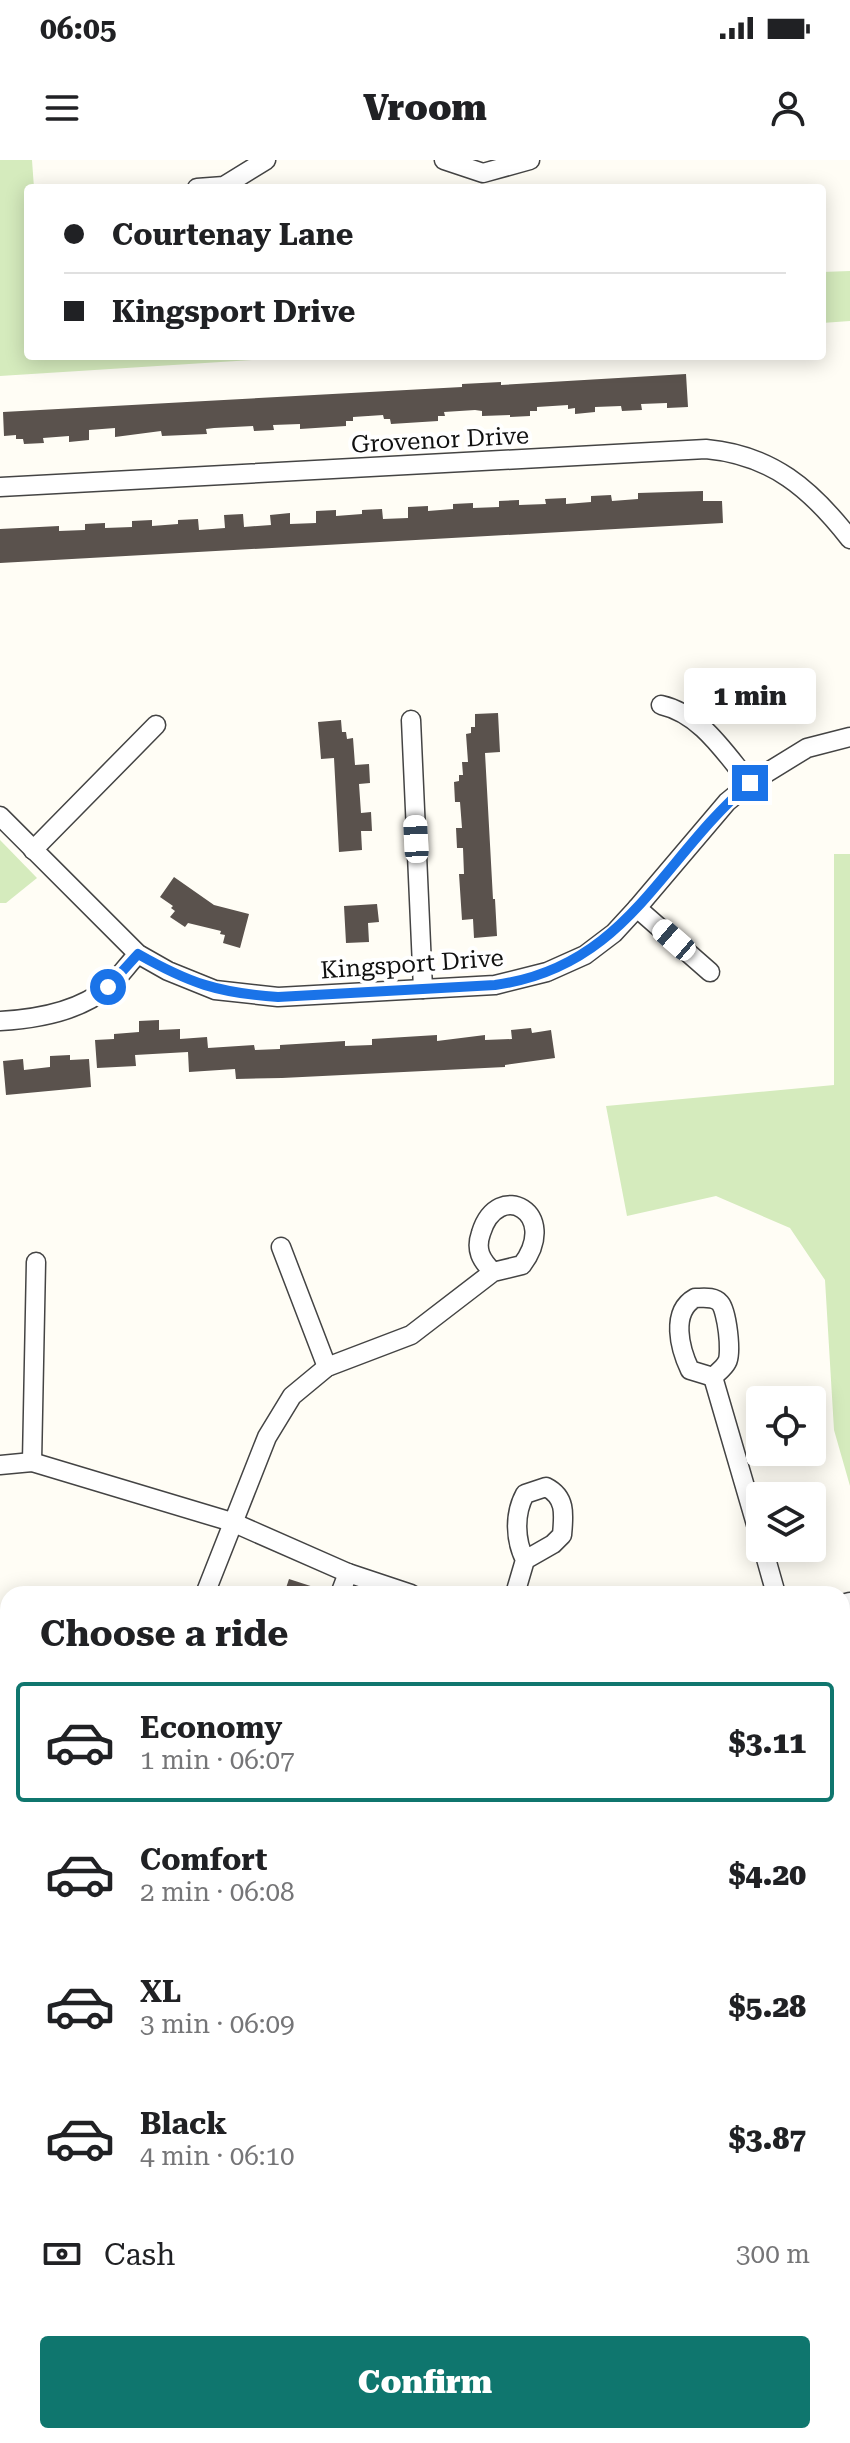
<!DOCTYPE html>
<html lang="en">
<head>
<meta charset="utf-8">
<style>
	body { margin:0; font-family:"Roboto Serif",serif; background:#f6f6f6; color:#202124; height:100vh; display:flex; flex-direction:column; font-size:30px; white-space:nowrap }
	* { box-sizing:border-box; margin:0 }
	p { font-size:26px; color:#757577 }
	.icon { flex:none; width:44px; height:44px; fill:none; stroke:currentColor; stroke-width:2; stroke-linecap:round; stroke-linejoin:round }
	.map { position:relative; flex:1; overflow:hidden }
	.details { position:absolute; left:0px; top:1426px; width:850px; height:858px; display:flex; flex-direction:column; background:#fff; border-radius:24px 24px 0 0; box-shadow:0 4px 20px #0003 }
	.details>* { flex:none }
	.guide { position:absolute; left:24px; top:24px; width:802px; height:176px; border-radius:8px; box-shadow:0 4px 20px #0003; display:grid; align-content:center; height:176px; padding:0 40px; background:#fff }
	.controls { position:absolute; left:746px; top:1226px; display:grid; gap:16px }
	.controls a { display:grid; place-items:center; width:80px; height:80px; border-radius:8px; background:#fff; box-shadow:0 4px 20px #0003; font-size:40px }
	.end { position:absolute; width:36px; height:36px; margin:-18px; border:10px solid #1a73e8; background:#fff; box-shadow:0 0 0 4px #fff }
	.from { border-radius:50% }
	.bubble { position:absolute; height:56px; border-radius:8px; background:#fff; box-shadow:0 4px 20px #0003; font-size:26px; font-weight:800; line-height:56px; text-align:center }
	.car { position:absolute; width:24px; height:48px; margin:-24px -12px; border-radius:10px; box-shadow:0 0 6px 2px #0007; background:linear-gradient(#fff 24%,#345 0 40%,#fff 0 76%,#345 0 86%,#fff 0) }
	.guide b { display:flex; align-items:center; gap:28px; height:76px; font-size:30px }
	.guide b+b { border-top:2px solid #e0e0e0 }
	.guide i { width:20px; height:20px; background:#202124 }
	ul { padding:0; list-style:none }
	li { display:flex; align-items:center; gap:24px; height:120px; margin:0 16px 12px; padding:0 24px; border:4px solid transparent; border-radius:8px }
	li div { flex:1 }
	li b { display:block; font-size:30px }
	li em { font-style:normal; font-weight:800 }
	li.on { border-color:#0f766e }
	li>.icon { width:72px; height:72px; stroke-width:1.5 }
	h2 { padding:0 40px; font-size:36px; line-height:96px }
	.pay { display:flex; align-items:center; gap:20px; height:88px; padding:0 40px; font-size:30px }
	.pay p { margin-inline-start:auto }
	.primary-button { display:flex; gap:16px; margin-top:auto; padding:16px 40px }
	.primary-button a { flex:1; height:92px; border-radius:8px; background:#0f766e; color:#fff; font-size:32px; font-weight:800; line-height:92px; text-align:center }
	.status { display:flex; justify-content:space-between; align-items:center; height:56px; padding:0 40px; background:#fff; direction:ltr }
	.status svg { height:22px; fill:currentColor }
	header { display:flex; justify-content:space-between; align-items:center; height:104px; padding:0 40px; background:#fff; font-size:36px; font-weight:800 }
	.map>svg:first-child { display:block }
	.green { fill:#d5ebbd }
	.building { fill:#5a524d }
	.lines { fill:none; stroke-linecap:round; stroke-linejoin:round }
	.minor-casing { stroke:#444; stroke-width:21 }
	.tertiary-casing { stroke:#444; stroke-width:25 }
	.minor { stroke:#fff; stroke-width:18 }
	.tertiary { stroke:#fff; stroke-width:22 }
	.route { stroke:#1a73e8; stroke-width:10 }
	.labels { text-anchor:middle; stroke-width:8; stroke-linejoin:round; paint-order:stroke }
	.street-label { font-size:24px; fill:#111; stroke:#fff }
</style>
</head>
<body>
<div class="status"><b>06:05</b><svg viewBox="0 0 49 12"><path d="M0 12V9h3v3zM5 12V6h3v6zM10 12V3h3v9zM15 12V0h3v12zM26 1h20v11H26zM47 4h2v5h-2z"/></svg></div>
<header><svg class="icon" aria-label="menu" viewBox="0 0 24 24"><path d="M4 6h16M4 12h16M4 18h16"/></svg>Vroom<svg class="icon" aria-label="person" viewBox="0 0 24 24"><circle cx="12" cy="8" r="4"/><path d="M4 21q1-7 8-7t8 7"/></svg></header>
<div class="map">
<svg width="850" height="2283" viewBox="0 0 850 2283">
	<rect width="100%" height="100%" fill="#fffdf5"/>
	<g class="green">
		<path d="M 0,0 L 32,0 L 34,28 L 28,28 L 28,196 L 313,196 L 0,216 Z"/>
		<path d="M 850,111 L 850,161 L 822,163 L 822,112 Z"/>
		<path d="M 0,680 L 37,718 L 6,743 L 0,743 Z"/>
		<path d="M 834,694 L 850,694 L 850,1326 L 834,1270 L 825,1120 L 790,1068 L 716,1036 L 627,1056 L 606,946 L 834,925 Z"/>
	</g>
	<g class="building">
		<path d="M 686,214 L 688,247 L 667,248 L 667,243 L 641,244 L 642,250 L 622,251 L 621,246 L 595,247 L 595,252 L 575,254 L 575,248 L 568,249 L 568,245 L 537,247 L 537,251 L 530,251 L 530,256 L 510,257 L 510,255 L 482,256 L 482,251 L 475,250 L 444,252 L 445,256 L 438,256 L 438,261 L 391,264 L 390,259 L 384,259 L 383,255 L 353,257 L 353,261 L 346,261 L 346,266 L 300,269 L 300,264 L 273,265 L 274,270 L 254,271 L 253,266 L 214,268 L 206,269 L 207,274 L 162,276 L 161,271 L 115,277 L 115,268 L 89,270 L 89,280 L 69,282 L 69,276 L 43,278 L 44,283 L 24,284 L 23,279 L 16,279 L 16,275 L 4,276 L 3,252 L 462,227 L 462,224 L 501,222 L 501,225 Z"/>
		<path d="M 703,331 L 703,341 L 722,341 L 723,363 L 0,403 L 0,369 L 59,366 L 59,371 L 85,370 L 85,364 L 105,363 L 105,368 L 132,367 L 132,361 L 152,360 L 152,366 L 178,364 L 178,360 L 198,359 L 199,370 L 225,368 L 224,355 L 243,354 L 244,367 L 271,365 L 270,355 L 290,353 L 290,364 L 316,363 L 316,351 L 336,350 L 336,356 L 362,354 L 362,350 L 382,349 L 383,359 L 408,358 L 408,347 L 428,346 L 428,351 L 453,349 L 453,344 L 473,343 L 473,348 L 499,347 L 499,341 L 519,340 L 519,345 L 546,344 L 545,339 L 566,338 L 566,344 L 591,342 L 591,336 L 611,335 L 612,341 L 638,339 L 638,333 Z"/>
		<path d="M 498,553 L 500,592 L 485,593 L 493,739 L 495,739 L 497,776 L 474,778 L 473,759 L 462,760 L 459,714 L 464,714 L 463,688 L 457,688 L 456,668 L 462,668 L 460,642 L 455,642 L 454,622 L 459,621 L 459,615 L 463,615 L 462,602 L 468,602 L 466,574 L 471,573 L 471,567 L 475,567 L 475,554 Z"/>
		<path d="M 341,560 L 342,572 L 346,572 L 347,579 L 353,578 L 355,605 L 369,604 L 370,623 L 359,624 L 361,653 L 371,652 L 372,671 L 361,671 L 362,690 L 339,692 L 334,598 L 321,599 L 318,562 Z"/>
		<path d="M 174,717 L 214,745 L 249,754 L 240,788 L 223,783 L 225,775 L 220,774 L 221,771 L 188,763 L 185,767 L 170,757 L 175,751 L 171,748 L 173,746 L 160,737 Z"/>
		<path d="M 377,744 L 379,762 L 368,763 L 369,782 L 346,783 L 344,746 Z"/>
		<path d="M 159,860 L 159,870 L 180,869 L 180,879 L 207,877 L 208,888 L 254,885 L 255,890 L 280,889 L 280,885 L 345,881 L 345,886 L 372,885 L 372,879 L 437,875 L 437,881 L 485,875 L 485,880 L 512,879 L 511,870 L 531,868 L 532,873 L 551,870 L 555,898 L 505,905 L 505,907 L 282,918 L 236,919 L 235,909 L 189,912 L 188,892 L 135,895 L 136,906 L 97,908 L 95,880 L 114,879 L 114,874 L 139,872 L 139,861 Z"/>
		<path d="M 70,895 L 70,900 L 89,899 L 91,927 L 6,935 L 3,901 L 23,899 L 24,910 L 50,907 L 50,896 Z"/>
		<path d="M 289,1419 L 326,1431 L 326,1434 L 284,1434 Z"/>
	</g>
	<g class="lines">
		<g class="minor-casing">
			<g id="minor">
				<path d="M 444,0 L 483,13 L 530,0"/>
				<path d="M 197,28 L 224,26 L 266,0"/>
				<path d="M 0,327 L 706,289 C 772,295 811,329 850,379"/>
				<path d="M 661,545 C 701,554 724,592 750,623"/>
				<path d="M 411,560 L 423,829"/>
				<path d="M 0,656 L 138,794 L 168,811 L 215,830 L 278,837 L 495,825 L 547,812 L 585,795 L 614,773 L 637,748 L 727,642 L 750,623 L 807,588 L 850,577"/>
				<path d="M 33,690 L 156,565"/>
				<path d="M 637,748 L 710,812"/>
				<path d="M 0,861 C 36,859 80,851 108,827 C 119,818 128,804 138,794"/>
				<path d="M 281,1087 L 327,1207"/>
				<path d="M 695,1138 C 703,1138 714,1136 720,1143 C 727,1151 732,1193 727,1202 C 724,1208 718,1212 713,1217 L 690,1210 C 680,1189 670,1152 695,1138 Z"/>
				<path d="M 713,1217 L 760,1378"/>
				<path d="M 32,1302 L 36,1102"/>
				<path d="M 0,1305 L 32,1302 L 232,1362 L 348,1413 L 411,1434"/>
				<path d="M 763,1388 L 776,1434"/>
				<path d="M 205,1434 L 267,1277 L 292,1236 L 327,1207 L 411,1175 L 493,1112 L 522,1105 C 561,1053 498,1018 481,1073 C 475,1090 481,1100 493,1112"/>
				<path d="M 340,1434 L 348,1413"/>
				<path d="M 515,1434 L 525,1400 C 515,1380 514,1354 525,1334 L 546,1327 C 566,1337 564,1354 562,1375 L 553,1384 L 525,1400"/>
				<path d="M 842,1444 L 850,1442"/>
				<path d="M 842,1596 L 850,1615"/>
				<path d="M 842,1722 L 850,1711"/>
				<path d="M 0,1862 L 8,1864"/>
				<path d="M 779,2276 L 779,2283"/>
			</g>
		</g>
		<g class="tertiary-casing">
			<g id="tertiary">
				<path d="M 842,2221 L 850,2220"/>
				<path d="M 0,2266 L 8,2265"/>
			</g>
		</g>
		<use href="#minor" class="minor"/>
		<use href="#tertiary" class="tertiary"/>
	</g>
	<g class="lines">
		<path class="route" d="M 108,827 L 138,794 C 189,823 218,833 278,837 L 495,825 C 627,807 660,700 750,623"/>
	</g>
	<g class="labels">
		<g class="street-label">
			<text transform="translate(440 280) rotate(-3)" y="8">Grovenor Drive</text>
			<text transform="translate(412 804) rotate(-4)" y="8">Kingsport Drive</text>
		</g>
	</g>
</svg>
<div class="controls">
<a><svg class="icon" aria-label="locate" viewBox="0 0 24 24"><circle cx="12" cy="12" r="6"/><path d="M12 2v4M12 18v4M2 12h4M18 12h4"/></svg></a>
<a><svg class="icon" aria-label="layers" viewBox="0 0 24 24"><path d="M12 4l9 5-9 5-9-5zM3 14l9 5 9-5"/></svg></a>
</div>
<i class="end from" style="left:108px;top:827px"></i>
<i class="end" style="left:750px;top:623px"></i>
<div class="bubble" style="left:684px;top:508px;width:132px">1 min</div>
<i class="car" style="left:416px;top:679px;rotate:357deg"></i>
<i class="car" style="left:674px;top:780px;rotate:311deg"></i>
<div class="guide">
<b><i class="from"></i>Courtenay Lane</b>
<b><i></i>Kingsport Drive</b>
</div>
<section class="details">
<h2>Choose a ride</h2>
<ul>
<li class="on"><svg class="icon" aria-label="car" viewBox="0 0 24 24"><path d="M5 17H2v-5l4-1 3-4h7l3 4 3 1v5h-3M9 17h6M6 11h13"/><circle cx="7" cy="17" r="2"/><circle cx="17" cy="17" r="2"/></svg><div><b>Economy</b><p>1 min · 06:07</p></div><em>$3.11</em></li>
<li><svg class="icon" aria-label="car" viewBox="0 0 24 24"><path d="M5 17H2v-5l4-1 3-4h7l3 4 3 1v5h-3M9 17h6M6 11h13"/><circle cx="7" cy="17" r="2"/><circle cx="17" cy="17" r="2"/></svg><div><b>Comfort</b><p>2 min · 06:08</p></div><em>$4.20</em></li>
<li><svg class="icon" aria-label="car" viewBox="0 0 24 24"><path d="M5 17H2v-5l4-1 3-4h7l3 4 3 1v5h-3M9 17h6M6 11h13"/><circle cx="7" cy="17" r="2"/><circle cx="17" cy="17" r="2"/></svg><div><b>XL</b><p>3 min · 06:09</p></div><em>$5.28</em></li>
<li><svg class="icon" aria-label="car" viewBox="0 0 24 24"><path d="M5 17H2v-5l4-1 3-4h7l3 4 3 1v5h-3M9 17h6M6 11h13"/><circle cx="7" cy="17" r="2"/><circle cx="17" cy="17" r="2"/></svg><div><b>Black</b><p>4 min · 06:10</p></div><em>$3.87</em></li>
</ul>
<div class="pay"><svg class="icon" aria-label="cash" viewBox="0 0 24 24"><path d="M3 7h18v10H3z"/><circle cx="12" cy="12" r="2"/></svg>Cash<p>300 m</p></div>
<div class="primary-button"><a>Confirm</a></div>
</section>
</div>
</body>
</html>
